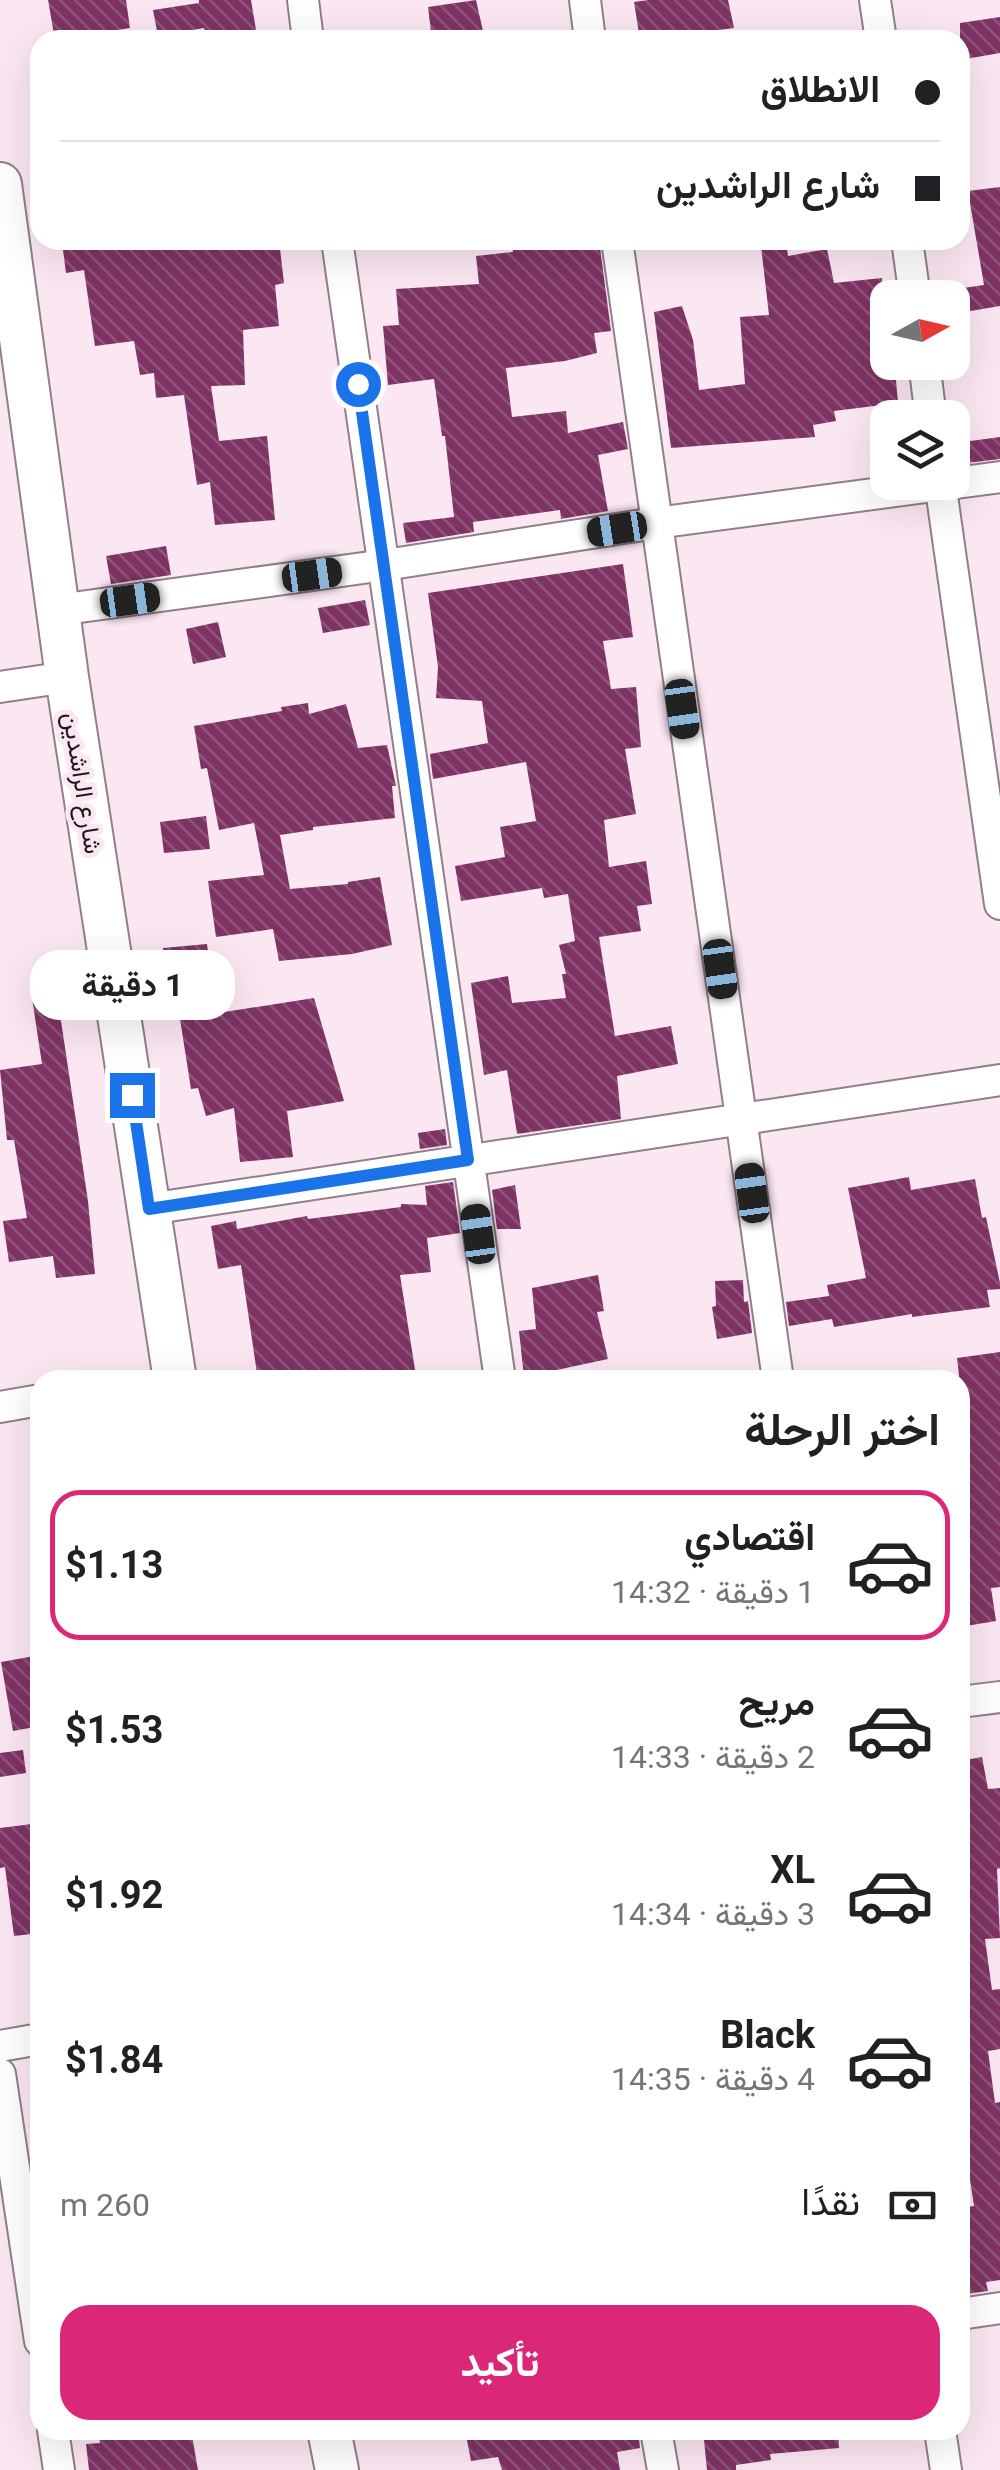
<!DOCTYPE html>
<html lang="ar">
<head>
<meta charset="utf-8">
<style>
	body { margin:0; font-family:Roboto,Vazirmatn,sans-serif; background:#f6f6f6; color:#202124; direction:rtl; height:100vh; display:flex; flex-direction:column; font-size:38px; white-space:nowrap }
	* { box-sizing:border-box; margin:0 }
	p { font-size:32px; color:#757577 }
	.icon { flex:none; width:55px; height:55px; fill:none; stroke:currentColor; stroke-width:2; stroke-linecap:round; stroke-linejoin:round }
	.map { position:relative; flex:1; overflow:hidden; direction:ltr }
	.panel { position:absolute; left:30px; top:1370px; width:940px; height:1070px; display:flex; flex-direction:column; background:#fff; border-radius:30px; box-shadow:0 10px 40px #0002; direction:rtl }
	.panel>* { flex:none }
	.guide { position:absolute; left:30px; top:30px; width:940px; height:220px; border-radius:30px; box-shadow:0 10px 40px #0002; direction:rtl; display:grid; align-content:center; height:220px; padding:0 30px; background:#fff }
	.needle { width:65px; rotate:82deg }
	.buttons { position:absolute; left:870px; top:280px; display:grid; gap:20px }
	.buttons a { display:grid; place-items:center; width:100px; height:100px; border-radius:20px; background:#fff; box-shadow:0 10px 40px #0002; font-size:50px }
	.end { position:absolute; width:45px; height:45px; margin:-22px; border:12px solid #1a73e8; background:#fff; box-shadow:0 0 0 5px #fff }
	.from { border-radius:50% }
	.bubble { position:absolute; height:70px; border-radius:30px; background:#fff; box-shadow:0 10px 40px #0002; font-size:32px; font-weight:700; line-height:70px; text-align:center; direction:rtl }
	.car { position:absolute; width:30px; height:60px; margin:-30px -15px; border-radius:12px; box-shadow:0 0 8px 2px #0007; background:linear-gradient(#222 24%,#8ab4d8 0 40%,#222 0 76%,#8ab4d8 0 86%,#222 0) }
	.guide b { display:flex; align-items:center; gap:35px; height:95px; font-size:38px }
	.guide b+b { border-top:2px solid #e0e0e0 }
	.guide i { width:25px; height:25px; background:#202124 }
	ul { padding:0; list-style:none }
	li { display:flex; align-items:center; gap:30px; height:150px; margin:0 20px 15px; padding:0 10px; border:5px solid transparent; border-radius:30px }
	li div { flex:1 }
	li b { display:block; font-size:38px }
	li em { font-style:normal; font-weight:700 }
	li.selected { border-color:#db2777 }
	li>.icon { width:90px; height:90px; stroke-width:1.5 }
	h2 { padding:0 30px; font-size:45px; line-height:120px }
	.pay { display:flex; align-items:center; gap:25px; height:110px; padding:0 30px; font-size:38px }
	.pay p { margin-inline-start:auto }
	.primary-button { display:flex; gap:20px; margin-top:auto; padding:20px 30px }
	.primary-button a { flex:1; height:115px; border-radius:30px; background:#db2777; color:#fff; font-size:40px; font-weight:700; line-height:115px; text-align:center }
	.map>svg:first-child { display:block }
	.building { fill:url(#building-back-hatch) }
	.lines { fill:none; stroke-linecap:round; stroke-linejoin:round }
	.street-casing { stroke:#917f89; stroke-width:34 }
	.secondary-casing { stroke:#917f89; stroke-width:46 }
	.street { stroke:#fff; stroke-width:30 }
	.secondary { stroke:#fff; stroke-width:42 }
	.route { stroke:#1a73e8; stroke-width:12 }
	.labels { text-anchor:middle; stroke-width:10; stroke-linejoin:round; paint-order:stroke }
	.street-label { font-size:25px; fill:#1f181c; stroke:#fbe7f2 }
</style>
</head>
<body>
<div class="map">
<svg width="1000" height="2470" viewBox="0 0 1000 2470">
	<defs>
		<pattern id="building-back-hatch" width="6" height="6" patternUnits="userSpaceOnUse" patternTransform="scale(2.5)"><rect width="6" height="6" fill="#7f3364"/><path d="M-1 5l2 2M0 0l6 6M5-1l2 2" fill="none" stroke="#8e557a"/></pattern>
	</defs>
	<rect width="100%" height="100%" fill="#fbe7f2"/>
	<g class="building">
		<path d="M 48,0 L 126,0 L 130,28 L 55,40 Z"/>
		<path d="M 199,0 L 251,0 L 256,30 L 206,39 L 204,28 L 158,36 L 153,10 L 199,3 Z"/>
		<path d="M 476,0 L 485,40 L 432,40 L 428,7 Z"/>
		<path d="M 648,0 L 728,0 L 734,28 L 640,40 L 634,2 Z"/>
		<path d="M 1000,17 L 1000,53 L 960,60 L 960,23 Z"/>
		<path d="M 1000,187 L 1000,306 L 959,313 L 956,289 L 984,285 L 968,191 Z"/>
		<path d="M 122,240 L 279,240 L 284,283 L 275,285 L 279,326 L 243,330 L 245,385 L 211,386 L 219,441 L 267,436 L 275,520 L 215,525 L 210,482 L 197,485 L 184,395 L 156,398 L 154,373 L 140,375 L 134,341 L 95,346 L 84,270 L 66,273 L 63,250 Z"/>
		<path d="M 511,240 L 599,240 L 611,331 L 594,333 L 597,353 L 565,361 L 506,368 L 512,417 L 566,411 L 568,433 L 623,422 L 628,449 L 598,455 L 608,511 L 561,519 L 560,510 L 473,522 L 474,532 L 406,543 L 403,523 L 454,517 L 445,436 L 442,436 L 434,379 L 388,385 L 383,326 L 399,325 L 396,289 L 479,284 L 476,256 L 513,252 Z"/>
		<path d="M 786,242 L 788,256 L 827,249 L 834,283 L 882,278 L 887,370 L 895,369 L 898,403 L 834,411 L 836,421 L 813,425 L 815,437 L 671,448 L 654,312 L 682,306 L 693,340 L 699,390 L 745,384 L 740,317 L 769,315 L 761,246 Z"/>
		<path d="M 1000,437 L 1000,459 L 967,463 L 963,442 Z"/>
		<path d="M 166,546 L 171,575 L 111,584 L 106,556 Z"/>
		<path d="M 623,564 L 633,637 L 603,641 L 611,689 L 636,687 L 641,747 L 625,749 L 636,814 L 604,820 L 609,867 L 646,861 L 652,904 L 637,906 L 641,931 L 599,937 L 615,1036 L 671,1026 L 678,1064 L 617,1076 L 621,1119 L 517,1134 L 507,1070 L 484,1075 L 471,983 L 508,976 L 512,1003 L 566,998 L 562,974 L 566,974 L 559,945 L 575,941 L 568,894 L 544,898 L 542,888 L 461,901 L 455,866 L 505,857 L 500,827 L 536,821 L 526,762 L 433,779 L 430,754 L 488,743 L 482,701 L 436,698 L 438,667 L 428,593 Z"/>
		<path d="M 365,600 L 370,625 L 323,633 L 318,608 Z"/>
		<path d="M 218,622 L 226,657 L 193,664 L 186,629 Z"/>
		<path d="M 308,703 L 309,714 L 346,704 L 358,748 L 387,745 L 396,786 L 392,786 L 395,818 L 313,827 L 313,830 L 280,835 L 290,889 L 348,884 L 348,882 L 380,877 L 392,945 L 352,954 L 279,961 L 273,929 L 216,937 L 208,881 L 264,875 L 254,823 L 219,830 L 207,768 L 201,769 L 194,726 L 282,711 L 281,707 Z"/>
		<path d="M 206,816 L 210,849 L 164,853 L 160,822 Z"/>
		<path d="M 207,944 L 210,968 L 165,972 L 163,948 Z"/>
		<path d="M 57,994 L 88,1201 L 95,1274 L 56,1278 L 53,1256 L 9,1262 L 3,1221 L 27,1218 L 14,1140 L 7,1140 L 0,1070 L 42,1064 L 32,998 Z"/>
		<path d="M 314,998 L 344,1101 L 287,1111 L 293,1157 L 240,1162 L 234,1108 L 206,1116 L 198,1088 L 191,1089 L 180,1019 Z"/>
		<path d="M 445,1129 L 447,1145 L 420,1149 L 418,1133 Z"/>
		<path d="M 909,1177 L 911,1190 L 975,1179 L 982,1218 L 986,1217 L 1000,1283 L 1000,1289 L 987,1290 L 990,1307 L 912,1317 L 912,1314 L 834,1327 L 832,1319 L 789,1326 L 786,1302 L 829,1296 L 827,1285 L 866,1278 L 848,1188 Z"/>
		<path d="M 453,1182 L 460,1233 L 427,1238 L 431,1272 L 400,1275 L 416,1376 L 393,1380 L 258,1380 L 241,1265 L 218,1269 L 211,1226 L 236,1221 L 237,1229 L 307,1216 L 308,1219 L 401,1207 L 401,1204 L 427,1205 L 425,1186 Z"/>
		<path d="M 515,1185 L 521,1229 L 497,1229 L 492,1190 Z"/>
		<path d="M 598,1275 L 604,1311 L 597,1312 L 608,1359 L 524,1377 L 519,1331 L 536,1329 L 532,1288 Z"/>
		<path d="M 743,1280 L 744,1302 L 748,1301 L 752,1333 L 717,1339 L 712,1307 L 716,1306 L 715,1281 Z"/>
		<path d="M 1000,1352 L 1000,1587 L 991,1588 L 996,1621 L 960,1627 L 960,1455 L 968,1453 L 957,1358 Z"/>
		<path d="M 40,1655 L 40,1726 L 13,1731 L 1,1662 Z"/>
		<path d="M 23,1750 L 26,1773 L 0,1777 L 0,1753 Z"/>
		<path d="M 982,1757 L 988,1789 L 1000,1788 L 1000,1868 L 997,1869 L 1000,1938 L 985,1939 L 992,1990 L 1000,1989 L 1000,2049 L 988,2051 L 995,2103 L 1000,2102 L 1000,2280 L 986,2282 L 988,2291 L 960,2295 L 960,2208 L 974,2206 L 967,2160 L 960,2161 L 960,1761 Z"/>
		<path d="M 40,1823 L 40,1933 L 14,1936 L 5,1867 L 0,1868 L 0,1828 Z"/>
		<path d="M 98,2430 L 191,2430 L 198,2470 L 89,2470 L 86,2444 L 100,2443 Z"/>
		<path d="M 465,2430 L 638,2430 L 640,2448 L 617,2452 L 620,2470 L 502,2470 L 498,2457 L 471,2461 Z"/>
		<path d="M 703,2430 L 838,2430 L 839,2448 L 770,2454 L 771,2460 L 736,2465 L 736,2470 L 707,2470 Z"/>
	</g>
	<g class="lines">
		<g class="street-casing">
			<g id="street">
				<path d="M 303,0 L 308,40"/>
				<path d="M 585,0 L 590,40"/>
				<path d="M 875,0 L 881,40"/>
				<path d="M 337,240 L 500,1380"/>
				<path d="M 617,240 L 778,1380"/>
				<path d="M 907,240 L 915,298"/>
				<path d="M 924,362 L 931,418"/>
				<path d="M 940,482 L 1000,904"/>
				<path d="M 58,610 L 385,565 L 656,523 L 1000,477"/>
				<path d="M 0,687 L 67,677"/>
				<path d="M 149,1209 L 1000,1080"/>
				<path d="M 0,1407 L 40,1400"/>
				<path d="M 960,1702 L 1000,1697"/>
				<path d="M 0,2046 L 40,2039"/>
				<path d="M 0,2074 L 40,2341"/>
				<path d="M 960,2314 L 1000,2308"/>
				<path d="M 53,2430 L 59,2470"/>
				<path d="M 656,2430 L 663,2470"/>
				<path d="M 940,2430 L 946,2470"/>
			</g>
		</g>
		<g class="secondary-casing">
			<g id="secondary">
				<path d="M 0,184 L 67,677 L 175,1380"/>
				<path d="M 329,2430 L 337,2470"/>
			</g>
		</g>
		<use href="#street" class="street"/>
		<use href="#secondary" class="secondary"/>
	</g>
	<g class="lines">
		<path class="route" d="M 132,1095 L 149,1209 L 468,1160 L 358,384"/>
	</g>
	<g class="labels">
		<g class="street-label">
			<text transform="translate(83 783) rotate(81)" y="9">شارع الراشدين</text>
		</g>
	</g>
</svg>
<div class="buttons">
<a><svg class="needle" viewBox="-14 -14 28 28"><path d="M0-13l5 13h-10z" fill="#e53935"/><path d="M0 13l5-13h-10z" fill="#757577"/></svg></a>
<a><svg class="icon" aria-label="layers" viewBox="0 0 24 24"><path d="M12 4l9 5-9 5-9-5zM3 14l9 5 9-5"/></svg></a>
</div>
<i class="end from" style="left:358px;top:384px"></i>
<i class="end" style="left:132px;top:1095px"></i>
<div class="bubble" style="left:30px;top:950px;width:205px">1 دقيقة</div>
<i class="car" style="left:617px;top:529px;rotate:261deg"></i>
<i class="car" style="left:312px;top:575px;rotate:82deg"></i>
<i class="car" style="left:130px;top:600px;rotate:82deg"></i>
<i class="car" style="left:682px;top:709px;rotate:172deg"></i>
<i class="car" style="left:720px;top:969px;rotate:172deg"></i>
<i class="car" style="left:752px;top:1193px;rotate:352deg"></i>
<i class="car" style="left:478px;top:1234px;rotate:352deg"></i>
<div class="guide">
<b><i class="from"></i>الانطلاق</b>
<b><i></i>شارع الراشدين</b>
</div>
<section class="panel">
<h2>اختر الرحلة</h2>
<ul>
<li class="selected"><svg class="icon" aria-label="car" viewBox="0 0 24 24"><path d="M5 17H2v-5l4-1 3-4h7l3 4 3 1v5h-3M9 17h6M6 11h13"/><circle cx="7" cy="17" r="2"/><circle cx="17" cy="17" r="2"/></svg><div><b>اقتصادي</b><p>1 دقيقة · 14:32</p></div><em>$1.13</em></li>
<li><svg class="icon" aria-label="car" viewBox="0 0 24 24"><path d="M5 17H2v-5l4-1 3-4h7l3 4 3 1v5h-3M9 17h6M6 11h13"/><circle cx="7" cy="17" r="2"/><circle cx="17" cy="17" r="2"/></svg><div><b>مريح</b><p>2 دقيقة · 14:33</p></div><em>$1.53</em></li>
<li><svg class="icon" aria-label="car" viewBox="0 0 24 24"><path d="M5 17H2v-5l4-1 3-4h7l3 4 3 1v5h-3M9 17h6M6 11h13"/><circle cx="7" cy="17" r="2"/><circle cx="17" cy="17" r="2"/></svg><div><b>XL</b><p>3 دقيقة · 14:34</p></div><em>$1.92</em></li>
<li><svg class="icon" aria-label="car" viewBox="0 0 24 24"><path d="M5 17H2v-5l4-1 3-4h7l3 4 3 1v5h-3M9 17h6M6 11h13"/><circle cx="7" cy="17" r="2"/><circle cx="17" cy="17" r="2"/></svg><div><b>Black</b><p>4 دقيقة · 14:35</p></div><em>$1.84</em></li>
</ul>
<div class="pay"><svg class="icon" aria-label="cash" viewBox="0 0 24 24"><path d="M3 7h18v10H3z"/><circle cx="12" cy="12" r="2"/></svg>نقدًا<p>260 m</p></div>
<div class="primary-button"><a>تأكيد</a></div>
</section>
</div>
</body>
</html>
